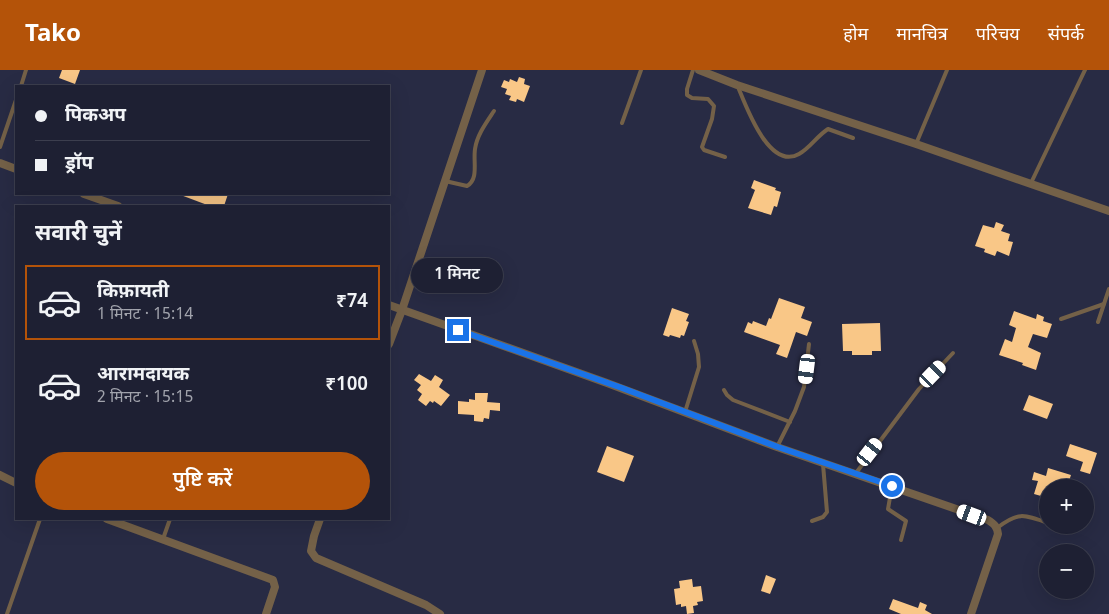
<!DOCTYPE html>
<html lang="hi">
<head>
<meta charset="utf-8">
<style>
	body { margin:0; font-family:Georgia,"Noto Sans Devanagari",serif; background:#26283b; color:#f1f3f6; height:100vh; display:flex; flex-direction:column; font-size:19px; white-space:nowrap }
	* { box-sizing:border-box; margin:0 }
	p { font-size:16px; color:#a1a3ac }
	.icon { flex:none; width:28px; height:28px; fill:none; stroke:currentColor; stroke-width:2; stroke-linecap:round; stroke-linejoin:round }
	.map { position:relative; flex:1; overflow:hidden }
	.panel { position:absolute; left:15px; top:135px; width:375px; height:315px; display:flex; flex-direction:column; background:#1e2033; border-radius:0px; box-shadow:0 5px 20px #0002,0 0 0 1px #3c3e4e }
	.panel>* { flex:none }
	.top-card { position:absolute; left:15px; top:15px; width:375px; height:110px; border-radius:0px; box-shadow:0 5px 20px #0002,0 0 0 1px #3c3e4e; display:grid; align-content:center; height:110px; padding:0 20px; background:#1e2033 }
	.controls { position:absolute; left:1039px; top:409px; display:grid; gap:10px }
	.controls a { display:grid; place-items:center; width:55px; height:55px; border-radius:50%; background:#1e2033; box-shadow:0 5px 20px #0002,0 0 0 1px #3c3e4e; font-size:25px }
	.end { position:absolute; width:22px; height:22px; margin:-11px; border:6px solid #1a73e8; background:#fff; box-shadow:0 0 0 2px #fff }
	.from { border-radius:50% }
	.bubble { position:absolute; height:35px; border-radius:18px; background:#1e2033; box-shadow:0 5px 20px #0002,0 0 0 1px #3c3e4e; font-size:16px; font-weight:600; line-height:35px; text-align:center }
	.car { position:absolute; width:15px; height:30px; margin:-15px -8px; border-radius:6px; box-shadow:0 0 4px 1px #0007; background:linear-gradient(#fff 24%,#345 0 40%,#fff 0 76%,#345 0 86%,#fff 0) }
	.top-card b { display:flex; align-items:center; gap:18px; height:48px; font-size:19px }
	.top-card b+b { border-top:1px solid #3c3e4e }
	.top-card i { width:12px; height:12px; background:#f1f3f6 }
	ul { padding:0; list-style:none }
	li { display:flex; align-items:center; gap:15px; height:75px; margin:0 10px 8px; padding:0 10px; border:2px solid transparent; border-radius:0px }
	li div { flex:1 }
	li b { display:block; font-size:19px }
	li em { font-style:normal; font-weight:600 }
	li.on { border-color:#b45309 }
	li>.icon { width:45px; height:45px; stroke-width:1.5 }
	h2 { padding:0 20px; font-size:22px; line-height:60px }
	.button { display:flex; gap:10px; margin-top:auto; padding:10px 20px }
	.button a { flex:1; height:58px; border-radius:30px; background:#b45309; color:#fff; font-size:20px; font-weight:600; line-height:58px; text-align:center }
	header { display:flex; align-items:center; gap:30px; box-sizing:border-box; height:70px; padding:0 25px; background:#b45309; color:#fff }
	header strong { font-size:24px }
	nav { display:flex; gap:28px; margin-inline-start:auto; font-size:18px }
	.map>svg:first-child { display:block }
	.building { fill:#f9c787 }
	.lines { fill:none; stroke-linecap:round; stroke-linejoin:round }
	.service { stroke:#746148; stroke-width:4 }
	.minor { stroke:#746148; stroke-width:8 }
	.route { stroke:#1a73e8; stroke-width:6 }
</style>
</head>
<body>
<header>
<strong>Tako</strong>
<nav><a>होम</a><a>मानचित्र</a><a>परिचय</a><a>संपर्क</a></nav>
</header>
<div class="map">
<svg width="1109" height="544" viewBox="0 0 1109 544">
	<rect width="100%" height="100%" fill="#282b44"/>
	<g class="building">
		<path d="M 62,0 L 80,0 L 75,14 L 59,8 Z"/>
		<path d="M 519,7 L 525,9 L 524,14 L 530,16 L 524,32 L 517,29 L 516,32 L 509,30 L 511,26 L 505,24 L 507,19 L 501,17 L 504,10 L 509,12 L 510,9 L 517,12 Z"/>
		<path d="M 754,110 L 776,118 L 775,120 L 781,122 L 777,137 L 774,136 L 771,145 L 748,138 L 755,120 L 751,118 Z"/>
		<path d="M 178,124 L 228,124 L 224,136 L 210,136 Z"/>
		<path d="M 996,152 L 1004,155 L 1001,161 L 1010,164 L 1008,171 L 1013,172 L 1009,186 L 997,181 L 995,186 L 984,182 L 985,179 L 975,176 L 983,155 L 994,158 Z"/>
		<path d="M 779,228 L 805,237 L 801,248 L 812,252 L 807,266 L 796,262 L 787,288 L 776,284 L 780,275 L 744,262 L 748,252 L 752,254 L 753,251 L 766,256 L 769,248 L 771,249 Z"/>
		<path d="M 672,238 L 689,244 L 686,251 L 689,252 L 684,266 L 681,265 L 680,268 L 670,265 L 669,267 L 663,265 Z"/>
		<path d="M 1014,241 L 1036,249 L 1037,244 L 1044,247 L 1043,251 L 1052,254 L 1047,268 L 1033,264 L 1028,277 L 1041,283 L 1036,300 L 1022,295 L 1023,293 L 999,285 L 1005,269 L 1012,272 L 1016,258 L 1009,255 Z"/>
		<path d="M 880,253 L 881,281 L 872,281 L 872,285 L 852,285 L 852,281 L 843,281 L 842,254 Z"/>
		<path d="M 419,304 L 431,311 L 435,305 L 443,310 L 439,317 L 450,325 L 441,336 L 434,331 L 433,333 L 430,331 L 426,336 L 418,330 L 422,324 L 417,320 L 421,315 L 414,310 Z"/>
		<path d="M 475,323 L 488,323 L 487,332 L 500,333 L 500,341 L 490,340 L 489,349 L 484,348 L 483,352 L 474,351 L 474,345 L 458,344 L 458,331 L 469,332 L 469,329 L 475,330 Z"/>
		<path d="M 1029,325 L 1053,334 L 1047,349 L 1023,340 Z"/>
		<path d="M 1070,374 L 1097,383 L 1090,404 L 1080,401 L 1083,392 L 1066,386 Z"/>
		<path d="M 607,376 L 634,386 L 624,412 L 597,402 Z"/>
		<path d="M 1048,398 L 1071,405 L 1069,411 L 1075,418 L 1048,418 L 1048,428 L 1034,424 L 1038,411 L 1032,410 L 1034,402 L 1046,406 Z"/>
		<path d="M 766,505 L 776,509 L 770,524 L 761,521 Z"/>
		<path d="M 692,509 L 693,517 L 701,516 L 703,531 L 697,532 L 698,535 L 693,536 L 694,543 L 687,544 L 686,536 L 681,537 L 681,534 L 676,535 L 674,519 L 680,518 L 679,511 Z"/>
		<path d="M 893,529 L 918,538 L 920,532 L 927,535 L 925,540 L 932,544 L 901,544 L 889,539 Z"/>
	</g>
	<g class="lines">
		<g class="service">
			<path d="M 693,0 L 687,19 L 687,25 L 692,28 L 708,29 L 714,36 L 712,49 L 702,77 L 704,80 L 725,87"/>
			<path d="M 21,16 L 26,0"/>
			<path d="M 738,17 C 746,36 769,101 799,84 C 810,78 817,66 828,59 L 853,68"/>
			<path d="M 622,53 L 641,0"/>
			<path d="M 916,74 L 947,0"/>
			<path d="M 0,77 L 16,30"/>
			<path d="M 445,111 L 467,116 C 479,109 473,92 475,79 C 477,65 486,53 494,41"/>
			<path d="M 1031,113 L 1085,0"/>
			<path d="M 1061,249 L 1104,234"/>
			<path d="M 1098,252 L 1109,219"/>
			<path d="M 724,320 L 727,325 L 733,330 L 790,352"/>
			<path d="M 685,342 L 699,297 L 698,284 L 694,271"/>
			<path d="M 777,377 L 795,341 L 804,317 L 809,274"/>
			<path d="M 856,403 L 919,319 L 953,283"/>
			<path d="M 892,416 L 888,439 L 906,451 L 901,470"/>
			<path d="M 812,451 L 823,447 L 827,442 L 823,394"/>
			<path d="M 1054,455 L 1066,459"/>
			<path d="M 997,458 C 1018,442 1023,444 1048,453"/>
			<path d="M 163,469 L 170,449"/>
			<path d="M 7,544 L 40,449"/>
		</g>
		<g class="minor">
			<path d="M 699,0 L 737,15 L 916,74 L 1109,141"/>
			<path d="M 0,93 L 16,99"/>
			<path d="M 84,124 L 118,136"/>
			<path d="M 389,235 L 607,313 L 777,377 L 988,450 C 994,454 997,456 998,464 L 971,544"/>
			<path d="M 389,274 L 402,240 L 482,0"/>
			<path d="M 0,405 L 16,413"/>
			<path d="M 107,449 L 273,510 L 275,517 L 266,544"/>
			<path d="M 320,449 L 314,466 L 311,481 L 316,488 L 426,535 L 440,544"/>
		</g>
	</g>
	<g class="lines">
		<path class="route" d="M 458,260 L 622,318 L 778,377 L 892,416"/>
	</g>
</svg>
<div class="controls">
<a>+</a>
<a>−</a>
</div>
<i class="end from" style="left:892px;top:416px"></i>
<i class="end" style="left:458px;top:260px"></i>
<div class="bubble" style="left:411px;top:188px;width:92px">1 मिनट</div>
<i class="car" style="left:807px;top:299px;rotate:187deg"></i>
<i class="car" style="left:933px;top:304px;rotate:44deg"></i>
<i class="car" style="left:870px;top:382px;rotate:38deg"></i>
<i class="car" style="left:972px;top:445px;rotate:290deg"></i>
<div class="top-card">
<b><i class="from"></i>पिकअप</b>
<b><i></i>ड्रॉप</b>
</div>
<section class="panel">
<h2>सवारी चुनें</h2>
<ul>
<li class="on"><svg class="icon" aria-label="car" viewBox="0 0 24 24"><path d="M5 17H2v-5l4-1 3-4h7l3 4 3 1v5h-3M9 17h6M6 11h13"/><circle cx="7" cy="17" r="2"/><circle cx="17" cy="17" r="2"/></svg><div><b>किफ़ायती</b><p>1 मिनट · 15:14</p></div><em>₹74</em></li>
<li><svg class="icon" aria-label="car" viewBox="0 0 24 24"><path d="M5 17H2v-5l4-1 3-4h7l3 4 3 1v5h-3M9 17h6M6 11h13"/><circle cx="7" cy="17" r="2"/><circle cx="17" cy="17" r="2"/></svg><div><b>आरामदायक</b><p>2 मिनट · 15:15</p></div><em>₹100</em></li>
</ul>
<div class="button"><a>पुष्टि करें</a></div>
</section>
</div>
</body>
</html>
